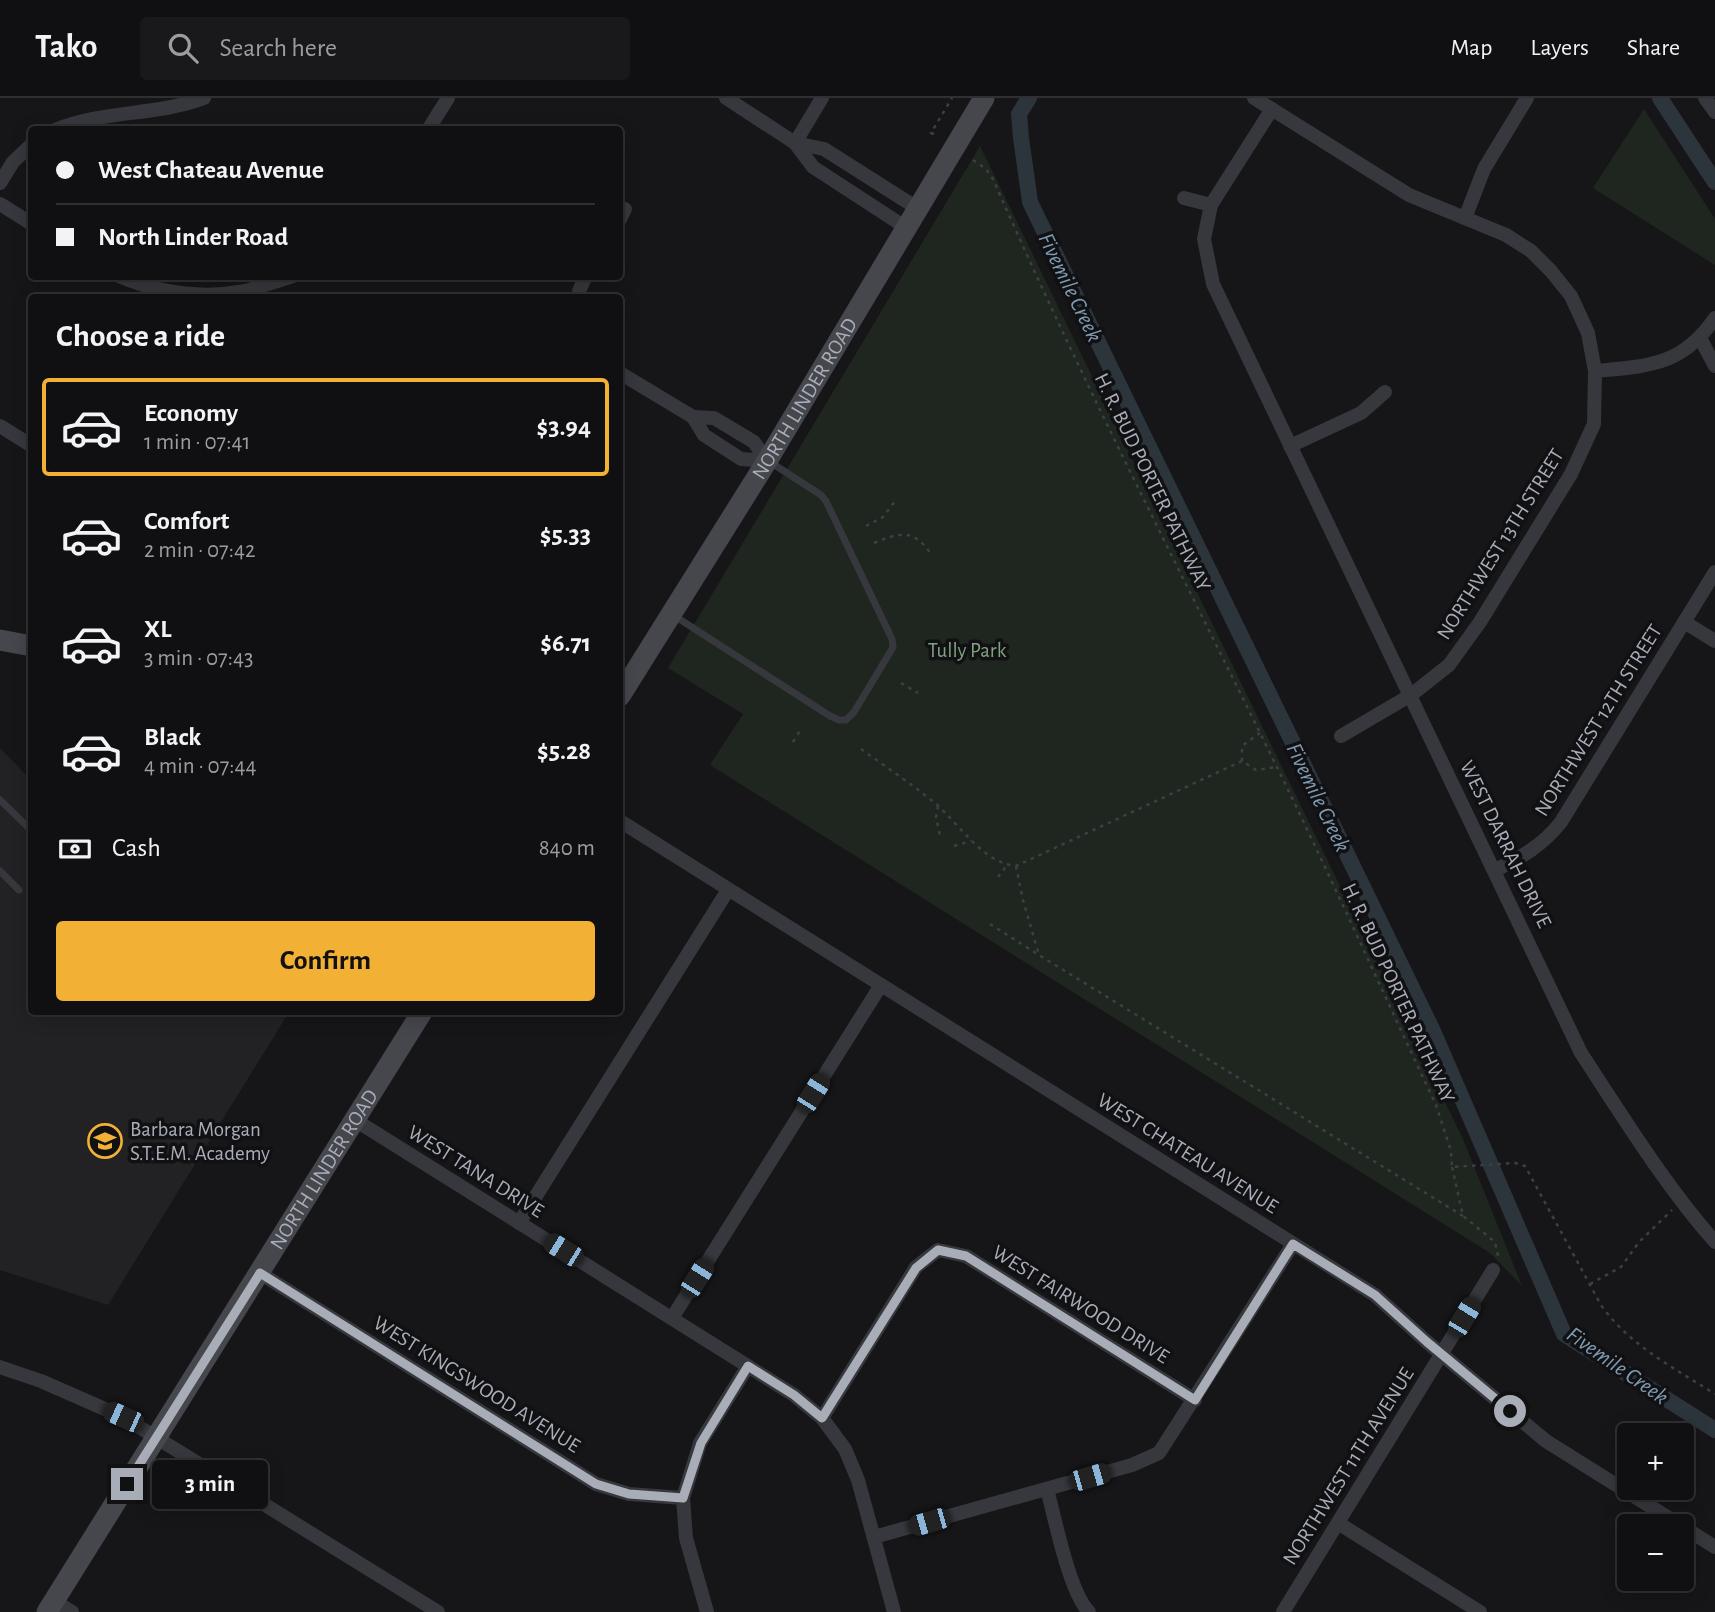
<!DOCTYPE html>
<html lang="en">
<head>
<meta charset="utf-8">
<style>
	body { margin:0; font-family:"Alegreya Sans",sans-serif; background:#19191b; color:#f1f3f6; height:100vh; display:flex; flex-direction:column; font-size:26px; white-space:nowrap }
	* { box-sizing:border-box; margin:0 }
	p { font-size:23px; color:#9c9d9f }
	.icon { flex:none; width:38px; height:38px; fill:none; stroke:currentColor; stroke-width:2; stroke-linecap:round; stroke-linejoin:round }
	.map { position:relative; flex:1; overflow:hidden }
	.sheet { position:absolute; left:28px; top:196px; width:595px; height:721px; display:flex; flex-direction:column; background:#101012; border-radius:7px; box-shadow:0 4px 18px #0003,0 0 0 2px #303032 }
	.sheet>* { flex:none }
	.guide { position:absolute; left:28px; top:28px; width:595px; height:154px; border-radius:7px; box-shadow:0 4px 18px #0003,0 0 0 2px #303032; display:grid; align-content:center; height:154px; padding:0 28px; background:#101012 }
	.controls { position:absolute; left:1617px; top:1325px; display:grid; gap:14px }
	.controls a { display:grid; place-items:center; width:77px; height:77px; border-radius:7px; background:#101012; box-shadow:0 4px 18px #0003,0 0 0 2px #303032; font-size:35px }
	.end { position:absolute; width:32px; height:32px; margin:-16px; border:9px solid #a8adb8; background:#111; box-shadow:0 0 0 4px #111 }
	.from { border-radius:50% }
	.bubble { position:absolute; height:49px; border-radius:7px; background:#101012; box-shadow:0 4px 18px #0003,0 0 0 2px #303032; font-size:23px; font-weight:700; line-height:49px; text-align:center }
	.car { position:absolute; width:21px; height:42px; margin:-21px -10px; border-radius:9px; box-shadow:0 0 5px 2px #0007; background:linear-gradient(#222 24%,#8ab4d8 0 40%,#222 0 76%,#8ab4d8 0 86%,#222 0) }
	.guide b { display:flex; align-items:center; gap:24px; height:66px; font-size:26px }
	.guide b+b { border-top:2px solid #303032 }
	.guide i { width:18px; height:18px; background:#f1f3f6 }
	ul { padding:0; list-style:none }
	li { display:flex; align-items:center; gap:21px; height:98px; margin:0 14px 10px; padding:0 14px; border:4px solid transparent; border-radius:7px }
	li div { flex:1 }
	li b { display:block; font-size:26px }
	li em { font-style:normal; font-weight:700 }
	li.current { border-color:#f2b134 }
	li>.icon { width:63px; height:63px; stroke-width:1.5 }
	h2 { padding:0 28px; font-size:32px; line-height:84px }
	.pay { display:flex; align-items:center; gap:18px; height:77px; padding:0 28px; font-size:26px }
	.pay p { margin-inline-start:auto }
	.cta { display:flex; gap:14px; margin-top:auto; padding:14px 28px }
	.cta a { flex:1; height:80px; border-radius:7px; background:#f2b134; color:#111; font-size:28px; font-weight:700; line-height:80px; text-align:center }
	header { display:flex; align-items:center; gap:42px; box-sizing:border-box; height:98px; padding:0 35px; background:#101012; border-bottom:2px solid #303032 }
	header strong { font-size:33px }
	nav { display:flex; gap:38px; margin-inline-start:auto; font-size:24px }
	.search { width:490px; height:63px; background:#19191b; display:flex; align-items:center; gap:18px; box-sizing:border-box; padding:0 24px; border-radius:7px; color:#9c9d9f; font-size:26px }
	.map>svg:first-child { display:block }
	.built { fill:#222225 }
	.green { fill:#1e261f }
	.lines { fill:none; stroke-linecap:round; stroke-linejoin:round }
	.canal { stroke:#2c353c; stroke-width:16 }
	.path { stroke:#3d3f44; stroke-width:2.5; stroke-dasharray:3.5 5; stroke-linecap:butt }
	.lane { stroke:#37383d; stroke-width:7 }
	.street { stroke:#37383d; stroke-width:14 }
	.secondary { stroke:#45474d; stroke-width:21 }
	.route { stroke:#a8adb8; stroke-width:9 }
	.labels { text-anchor:middle; stroke-width:7; stroke-linejoin:round; paint-order:stroke }
	.street-label { font-size:21px; fill:#a8adb8; stroke:#111113 }
	.park-label { font-size:21px; fill:#7fa381; stroke:#111113 }
	.poi-label { font-size:21px; fill:#a8adb8; stroke:#111113; text-anchor:start }
	.water-label { font-size:23px; font-style:italic; fill:#7f9bb3; stroke:#111113 }
</style>
</head>
<body>
<header>
<strong>Tako</strong>
<div class="search"><svg class="icon" aria-label="search" viewBox="0 0 24 24"><circle cx="10" cy="10" r="6"/><path d="M15 15l6 6"/></svg>Search here</div>
<nav><a>Map</a><a>Layers</a><a>Share</a></nav>
</header>
<div class="map">
<svg width="1715" height="1514" viewBox="0 0 1715 1514">
	<rect width="100%" height="100%" fill="#161618"/>
	<path class="built" d="M 0,650 L 31,682 L 32,914 L 289,914 L 108,1207 L 0,1172 Z"/>
	<g class="green">
		<path d="M 1644,11 L 1715,121 L 1715,167 L 1593,90 Z"/>
		<path d="M 980,48 L 1463,1041 L 1522,1188 L 1490,1155 L 710,667 L 743,616 L 668,570 Z"/>
	</g>
	<g class="lines">
		<g class="canal">
			<path d="M 1029,0 L 1019,16 L 1021,40 L 1030,104 L 1432,931 L 1564,1236 L 1715,1332"/>
			<path d="M 1660,0 L 1715,84"/>
		</g>
		<g class="path">
			<path d="M 934,36 L 931,35 L 952,0"/>
			<path d="M 973,62 L 986,71 L 993,81 C 1078,275 1175,463 1269,653 C 1327,770 1380,889 1436,1007 L 1451,1053 L 1452,1069 L 1515,1065 L 1525,1068 L 1601,1207 C 1629,1247 1674,1270 1715,1296"/>
			<path d="M 866,428 L 883,419 L 895,403"/>
			<path d="M 874,445 C 900,434 914,431 931,456"/>
			<path d="M 901,585 L 918,595"/>
			<path d="M 793,644 L 801,631"/>
			<path d="M 861,651 C 886,669 912,686 936,706 C 959,726 983,765 1016,768 L 1242,663 L 1256,672 L 1276,669"/>
			<path d="M 1242,663 L 1242,648 L 1260,635"/>
			<path d="M 938,708 L 936,719 L 940,738"/>
			<path d="M 954,748 L 971,743"/>
			<path d="M 1016,768 L 1023,802 L 1039,857 L 1463,1118"/>
			<path d="M 998,779 L 1007,767"/>
			<path d="M 990,826 L 1039,857"/>
			<path d="M 1452,1069 L 1463,1118 L 1495,1144 L 1498,1158"/>
			<path d="M 1590,1186 L 1621,1169 L 1639,1144 L 1672,1112"/>
		</g>
		<g class="lane">
			<path d="M 673,517 L 830,618 L 839,622 L 846,622 L 854,614 L 889,556 L 893,549 L 892,541 L 826,403 L 821,397 L 770,364"/>
			<path d="M 0,702 L 32,733"/>
			<path d="M 0,773 L 19,792"/>
		</g>
		<g class="street">
			<path d="M 726,0 L 795,45 L 822,0"/>
			<path d="M 1254,0 L 1409,97 L 1506,137 L 1531,153 L 1551,173 L 1571,198 L 1588,235 L 1595,273 L 1594,326 L 1571,376 L 1480,524 L 1449,567 L 1411,597 L 1341,638"/>
			<path d="M 1705,0 L 1715,14"/>
			<path d="M 1272,11 L 1211,107 L 1204,141 L 1213,186 L 1581,955 C 1623,1019 1664,1086 1715,1144"/>
			<path d="M 55,32 C 102,12 156,18 204,0"/>
			<path d="M 428,32 L 448,0"/>
			<path d="M 0,85 L 13,64 L 32,46"/>
			<path d="M 1184,100 L 1211,107"/>
			<path d="M 0,106 L 32,126"/>
			<path d="M 1465,120 L 1484,71 L 1527,0"/>
			<path d="M 620,121 L 625,111"/>
			<path d="M 905,129 L 813,69 L 795,45 L 824,51 L 917,110"/>
			<path d="M 119,178 C 159,195 203,201 246,193 L 247,200"/>
			<path d="M 246,193 L 293,178"/>
			<path d="M 580,200 L 579,193 L 586,178"/>
			<path d="M 1700,240 L 1715,268"/>
			<path d="M 1595,273 C 1649,268 1682,268 1715,220"/>
			<path d="M 620,275 L 693,319"/>
			<path d="M 693,319 L 714,320 L 754,344 L 767,363 L 741,361 L 704,337 Z"/>
			<path d="M 0,328 L 32,348"/>
			<path d="M 1290,348 L 1361,315 L 1385,294"/>
			<path d="M 1684,524 L 1715,543"/>
			<path d="M 620,723 L 1375,1197 L 1427,1244 L 1546,1343 L 1715,1449"/>
			<path d="M 1495,772 C 1521,760 1543,747 1561,724 L 1715,474"/>
			<path d="M 355,1022 L 794,1297 L 822,1320 L 845,1351 L 858,1382 L 894,1514"/>
			<path d="M 519,1125 L 728,792"/>
			<path d="M 260,1175 L 596,1386 L 629,1396 L 683,1400"/>
			<path d="M 672,1220 L 881,887"/>
			<path d="M 0,1269 L 41,1283 L 123,1319 L 438,1514"/>
			<path d="M 822,1320 L 916,1169 L 938,1152 L 966,1158 L 1195,1302"/>
			<path d="M 1047,1391 C 1055,1420 1069,1494 1089,1514"/>
			<path d="M 1338,1425 L 1480,1514"/>
			<path d="M 874,1439 L 1132,1367 L 1159,1355 L 1293,1146"/>
			<path d="M 54,1503 L 72,1514"/>
			<path d="M 707,1514 L 686,1440 L 683,1400 L 700,1345 L 748,1268"/>
			<path d="M 1283,1514 L 1493,1172"/>
		</g>
		<g class="secondary">
			<path d="M 0,542 L 32,548"/>
			<path id="s1" d="M 620,598 L 767,363 L 984,0"/>
			<path id="s2" d="M 47,1514 L 422,914"/>
		</g>
	</g>
	<g class="lines">
		<path class="route" d="M 127,1386 L 260,1175 L 596,1386 L 629,1396 L 683,1400 L 701,1345 L 748,1268 L 794,1297 L 822,1320 L 916,1170 L 938,1152 L 966,1158 L 1195,1302 L 1293,1146 L 1375,1197 L 1427,1244 L 1510,1313"/>
	</g>
	<defs>
		<g id="school-ring" transform="scale(1.75)"><circle r="9.5" fill="#111113" stroke="#f2b134" stroke-width="1.5"/><path d="M0-5L7-2L0 1L-7-2ZM-4 1L0 2.5L4 1V4Q0 6-4 4Z" fill="#f2b134"/></g>
	</defs>
	<g fill-rule="evenodd">
		<use href="#school-ring" x="105" y="1043"/>
	</g>
	<g class="labels">
		<g class="street-label">
			<text dy="7" stroke="none"><textPath href="#s1" startOffset="350">NORTH LINDER ROAD</textPath></text>
			<text transform="translate(1153 384) rotate(64)" y="7">H. R. BUD PORTER PATHWAY</text>
			<text transform="translate(1500 446) rotate(-58)" y="7">NORTHWEST 13TH STREET</text>
			<text transform="translate(1598 622) rotate(-58)" y="7">NORTHWEST 12TH STREET</text>
			<text transform="translate(1506 746) rotate(64)" y="7">WEST DARRAH DRIVE</text>
			<text transform="translate(1399 895) rotate(65)" y="7">H. R. BUD PORTER PATHWAY</text>
			<text transform="translate(1188 1055) rotate(32)" y="7">WEST CHATEAU AVENUE</text>
			<text dy="7" stroke="none"><textPath href="#s2" startOffset="522">NORTH LINDER ROAD</textPath></text>
			<text transform="translate(476 1073) rotate(32)" y="7">WEST TANA DRIVE</text>
			<text transform="translate(1081 1206) rotate(32)" y="7">WEST FAIRWOOD DRIVE</text>
			<text transform="translate(477 1286) rotate(32)" y="7">WEST KINGSWOOD AVENUE</text>
			<text transform="translate(1348 1368) rotate(-58)" y="7">NORTHWEST 11TH AVENUE</text>
		</g>
		<g class="park-label">
			<text x="967" y="559">Tully Park</text>
		</g>
		<g class="poi-label">
			<text x="130" y="1038">Barbara Morgan<tspan x="130" dy="24">S.T.E.M. Academy</tspan></text>
		</g>
		<g class="water-label">
			<text transform="translate(1071 189) rotate(64)" y="8">Fivemile Creek</text>
			<text transform="translate(1319 699) rotate(64)" y="8">Fivemile Creek</text>
			<text transform="translate(1618 1267) rotate(35)" y="8">Fivemile Creek</text>
		</g>
	</g>
</svg>
<div class="controls">
<a>+</a>
<a>−</a>
</div>
<i class="end from" style="left:1510px;top:1313px"></i>
<i class="end" style="left:127px;top:1386px"></i>
<div class="bubble" style="left:152px;top:1362px;width:116px">3 min</div>
<i class="car" style="left:813px;top:995px;rotate:32deg"></i>
<i class="car" style="left:563px;top:1152px;rotate:302deg"></i>
<i class="car" style="left:697px;top:1180px;rotate:32deg"></i>
<i class="car" style="left:1464px;top:1219px;rotate:31deg"></i>
<i class="car" style="left:123px;top:1319px;rotate:294deg"></i>
<i class="car" style="left:1090px;top:1379px;rotate:74deg"></i>
<i class="car" style="left:929px;top:1424px;rotate:254deg"></i>
<div class="guide">
<b><i class="from"></i>West Chateau Avenue</b>
<b><i></i>North Linder Road</b>
</div>
<section class="sheet">
<h2>Choose a ride</h2>
<ul>
<li class="current"><svg class="icon" aria-label="car" viewBox="0 0 24 24"><path d="M5 17H2v-5l4-1 3-4h7l3 4 3 1v5h-3M9 17h6M6 11h13"/><circle cx="7" cy="17" r="2"/><circle cx="17" cy="17" r="2"/></svg><div><b>Economy</b><p>1 min · 07:41</p></div><em>$3.94</em></li>
<li><svg class="icon" aria-label="car" viewBox="0 0 24 24"><path d="M5 17H2v-5l4-1 3-4h7l3 4 3 1v5h-3M9 17h6M6 11h13"/><circle cx="7" cy="17" r="2"/><circle cx="17" cy="17" r="2"/></svg><div><b>Comfort</b><p>2 min · 07:42</p></div><em>$5.33</em></li>
<li><svg class="icon" aria-label="car" viewBox="0 0 24 24"><path d="M5 17H2v-5l4-1 3-4h7l3 4 3 1v5h-3M9 17h6M6 11h13"/><circle cx="7" cy="17" r="2"/><circle cx="17" cy="17" r="2"/></svg><div><b>XL</b><p>3 min · 07:43</p></div><em>$6.71</em></li>
<li><svg class="icon" aria-label="car" viewBox="0 0 24 24"><path d="M5 17H2v-5l4-1 3-4h7l3 4 3 1v5h-3M9 17h6M6 11h13"/><circle cx="7" cy="17" r="2"/><circle cx="17" cy="17" r="2"/></svg><div><b>Black</b><p>4 min · 07:44</p></div><em>$5.28</em></li>
</ul>
<div class="pay"><svg class="icon" aria-label="cash" viewBox="0 0 24 24"><path d="M3 7h18v10H3z"/><circle cx="12" cy="12" r="2"/></svg>Cash<p>840 m</p></div>
<div class="cta"><a>Confirm</a></div>
</section>
</div>
</body>
</html>
